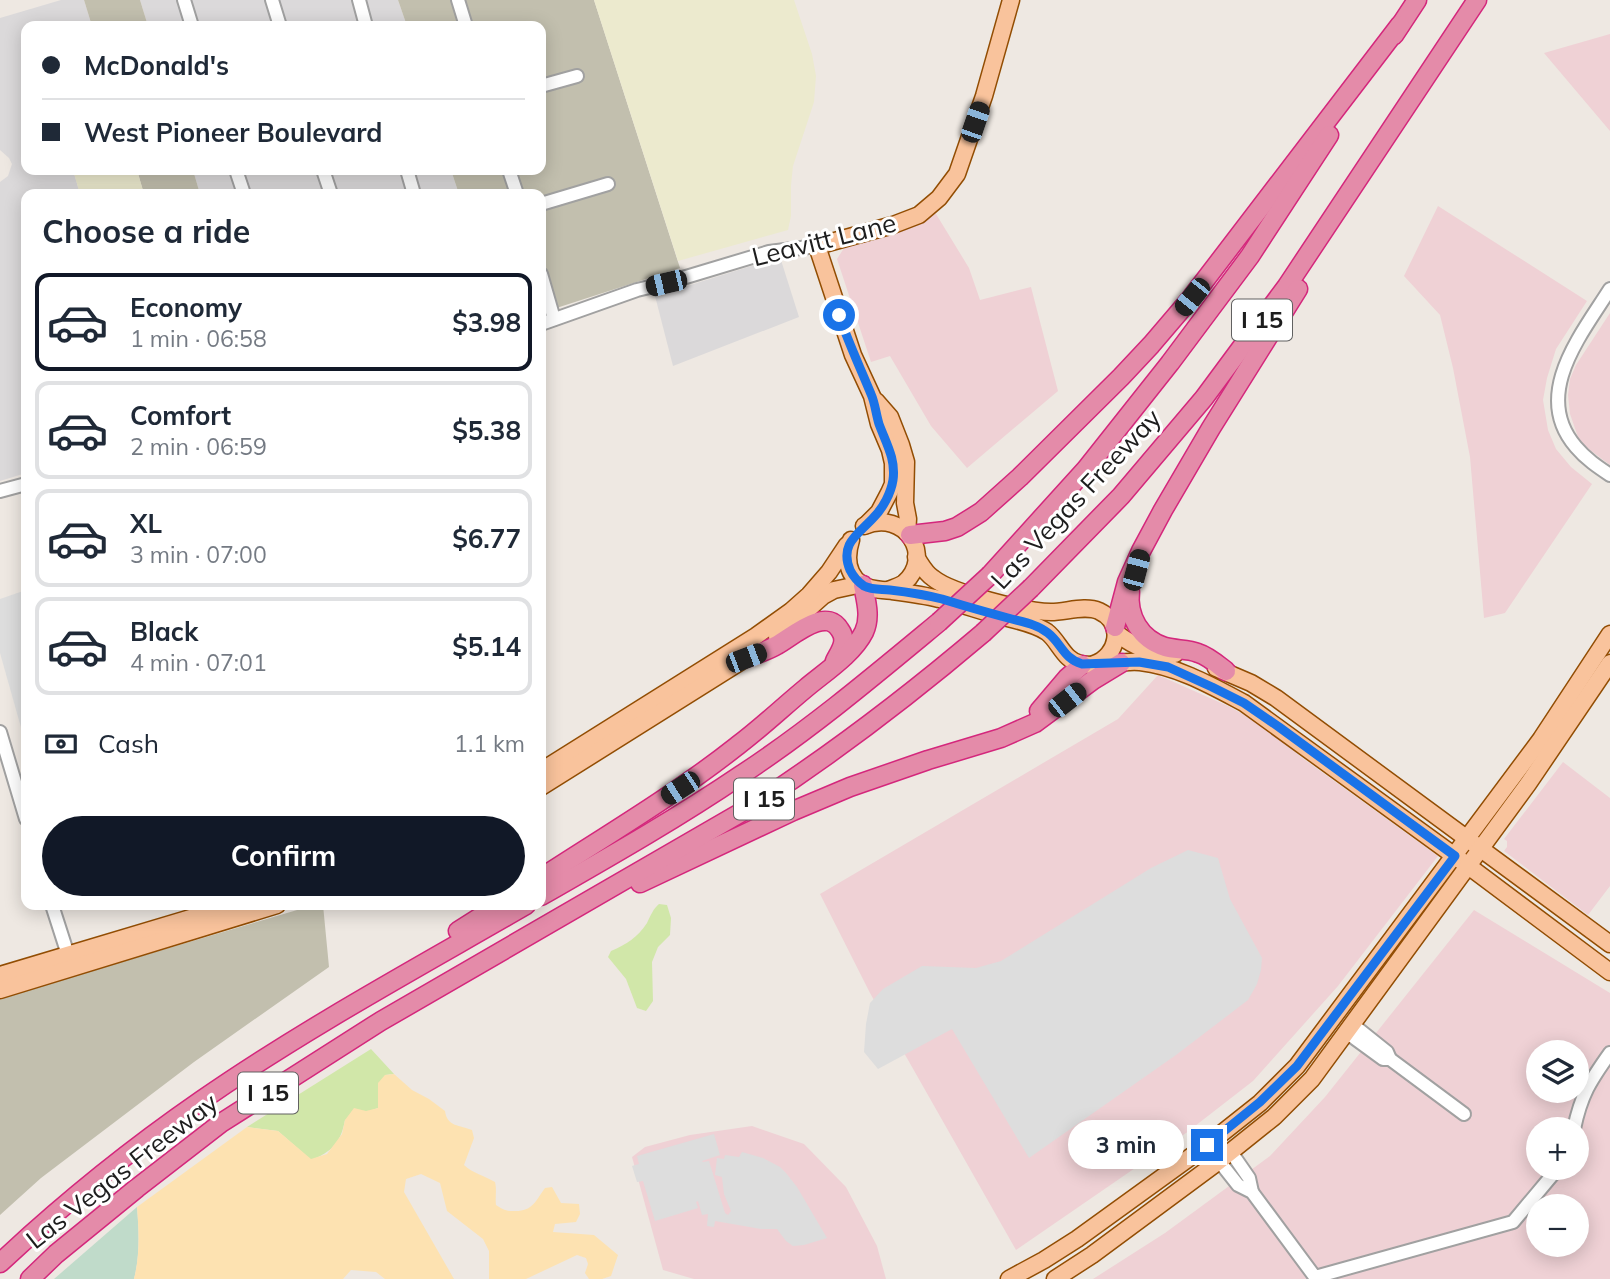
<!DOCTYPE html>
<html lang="en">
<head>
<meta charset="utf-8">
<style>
	body { margin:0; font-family:Mulish,sans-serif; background:#f6f6f7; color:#1f2937; height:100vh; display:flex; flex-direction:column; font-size:26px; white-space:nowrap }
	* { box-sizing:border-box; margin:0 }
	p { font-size:23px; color:#747a83 }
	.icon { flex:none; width:38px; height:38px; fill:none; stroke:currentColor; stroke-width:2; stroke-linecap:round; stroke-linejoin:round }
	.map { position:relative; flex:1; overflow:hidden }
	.drawer { position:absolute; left:21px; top:189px; width:525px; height:721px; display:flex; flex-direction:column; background:#fff; border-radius:14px; box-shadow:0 4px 18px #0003 }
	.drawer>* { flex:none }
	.top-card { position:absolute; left:21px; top:21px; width:525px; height:154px; border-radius:14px; box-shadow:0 4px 18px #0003; display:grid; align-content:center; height:154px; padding:0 21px; background:#fff }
	.tools { position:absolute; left:1526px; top:1040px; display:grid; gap:14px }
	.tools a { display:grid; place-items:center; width:63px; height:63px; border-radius:50%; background:#fff; box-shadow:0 4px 18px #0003; font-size:35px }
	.end { position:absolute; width:32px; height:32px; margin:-16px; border:9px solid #1a73e8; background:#fff; box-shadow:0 0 0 4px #fff }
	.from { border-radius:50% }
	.bubble { position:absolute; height:49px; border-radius:24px; background:#fff; box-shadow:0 4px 18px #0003; font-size:23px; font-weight:700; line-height:49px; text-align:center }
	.car { position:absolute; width:21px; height:42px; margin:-21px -10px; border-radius:9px; box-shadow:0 0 5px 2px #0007; background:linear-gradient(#222 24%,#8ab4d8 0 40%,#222 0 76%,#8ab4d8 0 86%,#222 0) }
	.top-card b { display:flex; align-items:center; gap:24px; height:66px; font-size:26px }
	.top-card b+b { border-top:2px solid #e0e1e3 }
	.top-card i { width:18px; height:18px; background:#1f2937 }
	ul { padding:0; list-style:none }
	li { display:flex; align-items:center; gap:21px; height:98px; margin:0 14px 10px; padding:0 7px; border:4px solid #e0e1e3; border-radius:14px }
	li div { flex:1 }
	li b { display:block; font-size:26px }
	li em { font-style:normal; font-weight:700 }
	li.current { border-color:#111827 }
	li>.icon { width:63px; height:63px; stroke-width:1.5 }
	h2 { padding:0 21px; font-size:32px; line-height:84px }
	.pay { display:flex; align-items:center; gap:18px; height:77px; padding:0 21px; font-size:26px }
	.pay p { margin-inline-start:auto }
	.primary-button { display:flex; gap:14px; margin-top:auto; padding:14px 21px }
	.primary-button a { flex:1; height:80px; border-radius:42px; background:#111827; color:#fff; font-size:28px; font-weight:700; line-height:80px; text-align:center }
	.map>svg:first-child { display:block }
	.residential { fill:#dbd9da }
	.commercial { fill:#efd1d5; fill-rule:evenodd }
	.construction { fill:#c2bfae }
	.farmland { fill:#eceace }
	.grass { fill:#d1e7a9 }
	.wetland { fill:#c0dbca }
	.sand { fill:#fde2b1 }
	.parking { fill:#ddd }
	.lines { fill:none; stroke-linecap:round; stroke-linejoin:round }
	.minor-casing { stroke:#a1a1a1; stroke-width:16 }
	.major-casing { stroke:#924d03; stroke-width:19 }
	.highway-casing { stroke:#d4277c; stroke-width:21 }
	.minor { stroke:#fff; stroke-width:12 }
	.major { stroke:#f9c39c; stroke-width:16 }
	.highway { stroke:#e48ba9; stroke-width:18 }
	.highway-bridge-casing { stroke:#d4277c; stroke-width:21; stroke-linecap:butt }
	.highway-bridge { stroke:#e48ba9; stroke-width:18 }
	.route { stroke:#1a73e8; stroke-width:9 }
	.labels { text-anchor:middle; stroke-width:6; stroke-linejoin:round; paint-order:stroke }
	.shield { fill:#fff; stroke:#616161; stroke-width:2 }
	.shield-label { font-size:24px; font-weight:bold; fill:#1d1d1d }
	.street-label { font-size:26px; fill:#1d1d1d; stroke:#fff }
</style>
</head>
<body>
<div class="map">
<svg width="1610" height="1279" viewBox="0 0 1610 1279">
	<rect width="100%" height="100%" fill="#eee8e2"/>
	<g class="residential">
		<path d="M 61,0 L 84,0 L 92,26 L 26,26 L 26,170 L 73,170 L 80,194 L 26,194 L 26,313 L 25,323 L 26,327 L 26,473 L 0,481 L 0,182 L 8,176 L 12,164 L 9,158 L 0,150 L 0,18 Z"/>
		<path d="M 140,0 L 398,0 L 407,26 L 148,26 Z"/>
		<path d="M 193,170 L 451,170 L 459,194 L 200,194 Z"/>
		<path d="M 780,257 L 799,317 L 673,366 L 655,296 Z"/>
	</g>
	<g class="commercial">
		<path d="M 1610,34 L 1610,131 L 1544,53 Z"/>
		<path d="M 1438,206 L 1587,301 L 1556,349 L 1547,378 L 1543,400 L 1548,430 L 1556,449 L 1571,467 L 1592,484 L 1505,613 L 1484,618 L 1470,457 L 1453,368 L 1440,315 L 1404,276 Z"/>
		<path d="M 933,209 L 969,268 L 980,300 L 1031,287 L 1058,391 L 967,468 L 931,426 L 890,356 L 871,362 L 837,259 L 844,248 L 901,230 Z"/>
		<path d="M 1610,313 L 1610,465 L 1586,447 L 1578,437 L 1570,414 L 1568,395 L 1570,379 L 1576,365 Z"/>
		<path d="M 1158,675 L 1228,706 L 1268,728 L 1301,757 L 1438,856 L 1338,986 L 1253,1081 L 1186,1133 L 1016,1250 L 870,993 L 820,894 L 1118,719 Z"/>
		<path d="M 1563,762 L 1610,798 L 1610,886 L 1588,915 L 1504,851 L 1507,847 L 1507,841 L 1504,839 Z"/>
		<path d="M 1474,910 L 1610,993 L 1610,1279 L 1093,1279 L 1165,1233 L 1270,1156 L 1325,1097 ZM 1538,1052 L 1577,1052 L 1577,1090 L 1538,1090 ZM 1538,1129 L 1577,1129 L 1577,1167 L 1538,1167 ZM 1538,1206 L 1577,1206 L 1577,1244 L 1538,1244 Z"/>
		<path d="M 752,1126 L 804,1144 L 846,1187 L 877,1246 L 886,1279 L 694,1279 L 663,1270 L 632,1157 L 645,1147 L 690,1135 Z"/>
	</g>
	<g class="construction">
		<path d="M 84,0 L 140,0 L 148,26 L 92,26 Z"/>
		<path d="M 398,0 L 594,0 L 680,268 L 541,313 L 541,194 L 459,194 L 451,170 L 541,170 L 541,26 L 407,26 Z"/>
		<path d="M 137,170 L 193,170 L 200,194 L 144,194 Z"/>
		<path d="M 314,905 L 323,905 L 329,967 L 194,1062 L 41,1178 L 0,1215 L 0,998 Z"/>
	</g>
	<g class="farmland">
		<path d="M 594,0 L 794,0 L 812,54 L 816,76 L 814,102 L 793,166 L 791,185 L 791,216 L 788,230 L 678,261 Z"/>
		<path d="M 73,170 L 137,170 L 144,194 L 80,194 Z"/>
	</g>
	<g class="grass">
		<path d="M 659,904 L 667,905 L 671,918 L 670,935 L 658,947 L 652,962 L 653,1001 L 646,1011 L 637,1008 L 626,979 L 608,957 L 611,951 C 627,944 637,938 647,923 C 651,915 653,909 659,904 Z"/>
		<path d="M 371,1049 L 394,1074 L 385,1075 L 378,1108 L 345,1120 C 341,1142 332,1152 311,1160 L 278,1131 L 247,1127 Z"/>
	</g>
	<path class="wetland" d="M 137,1207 C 139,1232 140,1255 134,1279 L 54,1279 Z"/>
	<path class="sand" d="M 394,1074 L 412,1090 L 429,1099 L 445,1111 C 447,1127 460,1125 472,1130 L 474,1138 L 464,1165 C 472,1173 485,1176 495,1182 C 497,1190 495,1197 496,1205 C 502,1209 505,1211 513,1211 C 532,1212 535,1202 545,1188 L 552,1187 L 561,1203 L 579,1204 L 580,1214 L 576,1222 L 555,1224 L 553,1232 L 594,1235 L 618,1255 L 611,1276 L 602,1279 L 589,1279 L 585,1273 L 588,1264 L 586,1258 L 577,1255 L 526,1279 L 489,1279 L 489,1251 L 483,1239 L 447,1211 L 440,1183 L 421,1174 L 406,1179 L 404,1192 L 454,1279 L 385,1279 L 376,1272 L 351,1270 L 343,1279 L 134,1279 C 140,1255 139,1232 137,1207 L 247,1127 L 278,1131 L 311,1159 L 327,1154 L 342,1134 L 345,1120 L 354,1108 L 366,1111 L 378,1108 L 378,1083 L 385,1075 Z"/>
	<g class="parking">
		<path d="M 26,590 L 26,730 L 22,731 L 0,653 L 0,599 Z"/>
		<path d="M 1188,850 L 1218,858 L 1230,899 L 1262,958 L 1261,970 L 1257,984 L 1248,1000 L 1176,1055 L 1029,1158 L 952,1029 L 878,1069 L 864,1052 L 866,1024 L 870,1003 L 883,989 L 922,966 L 976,968 L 1001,961 L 1151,868 Z"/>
		<path d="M 714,1134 L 720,1155 L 702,1161 L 703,1162 L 709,1161 L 725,1213 L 728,1215 L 731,1211 L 724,1194 L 722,1177 L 715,1175 L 717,1158 L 724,1159 L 725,1155 L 739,1157 L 742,1152 L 763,1158 L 780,1167 L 786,1173 L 797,1187 L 827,1238 L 804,1245 L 793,1246 L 786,1241 L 777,1229 L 761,1229 L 715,1221 L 714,1227 L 707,1226 L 708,1214 L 702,1215 L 698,1201 L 696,1202 L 698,1208 L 655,1221 L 643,1181 L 637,1182 L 632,1166 L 639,1164 L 637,1156 Z"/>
	</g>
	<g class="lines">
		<g class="minor-casing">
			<g id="minor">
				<path d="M 184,0 L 192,26"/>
				<path d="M 272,0 L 280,26"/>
				<path d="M 359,0 L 366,26"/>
				<path d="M 458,0 L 466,26"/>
				<path d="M 541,86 L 577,76"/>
				<path d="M 236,170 L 244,194"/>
				<path d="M 323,170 L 331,194"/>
				<path d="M 407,170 L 414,194"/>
				<path d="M 509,170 L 517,194"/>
				<path d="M 541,204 L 608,184"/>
				<path d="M 541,274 L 554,319"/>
				<path d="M 1610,289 C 1581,335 1531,395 1576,447 C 1586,459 1598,467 1610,475"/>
				<path d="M 541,324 L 637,290 L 666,283 L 769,252 L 817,246"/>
				<path d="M 0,491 L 26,484"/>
				<path d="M 0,732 L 26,819"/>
				<path d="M 52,905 L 70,961"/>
				<path d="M 1352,1024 L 1387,1052 L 1390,1059"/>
				<path d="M 1346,1032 L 1383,1059 L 1390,1059 L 1464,1114"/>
				<path d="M 1574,1129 C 1581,1095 1590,1081 1610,1053"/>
				<path d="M 1231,1152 L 1249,1178 L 1252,1192"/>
				<path d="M 1219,1161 L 1238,1185 L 1252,1192 L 1315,1277 L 1513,1222 L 1559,1167"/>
			</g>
		</g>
		<g class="major-casing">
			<g id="major">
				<path d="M 876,401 L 890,417 L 901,445 L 906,462 L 905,503 L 908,519 L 907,533"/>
				<path d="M 866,525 L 879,512 L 889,493 L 893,484 L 893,463 L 890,450 L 879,424 L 872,396 L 853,355 L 817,246 L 893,225 L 919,215 L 939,198 L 957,174 L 984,96 L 1011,0"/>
				<path d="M 864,526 C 905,509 935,556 904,583 C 900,586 893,588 888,590"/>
				<path d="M 851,540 C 846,556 846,573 861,584 C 871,591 881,589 892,591 C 908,593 924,595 939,599 C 959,603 977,610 996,615 C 1013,620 1032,622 1047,632 C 1059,641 1064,661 1081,664 C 1100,668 1121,660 1140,662 C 1177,666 1212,686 1244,703 L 1467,865 L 1610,972"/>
				<path d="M 916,557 C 921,564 925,573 933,578 C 951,593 1027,612 1051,612 C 1066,612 1085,605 1099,611 C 1125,623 1118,656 1094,664"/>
				<path d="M 1116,633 C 1139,650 1147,651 1175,654"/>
				<path d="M 777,637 L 823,596 L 834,590 L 862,584"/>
				<path d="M 1216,668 L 1251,683 L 1276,698 L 1610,944"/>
				<path d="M 541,771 L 756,636 L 791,611 L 809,595 L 829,572 L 847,545"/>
				<path d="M 541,787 L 756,652"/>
				<path d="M 0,975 L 234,905"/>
				<path d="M 0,990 L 277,905"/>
				<path d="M 1009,1279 L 1044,1260 L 1077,1239 L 1207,1145 L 1260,1103 L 1297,1066 L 1541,739 L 1610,634"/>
				<path d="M 1055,1279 L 1092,1255 L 1219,1161 L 1274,1117 L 1312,1079 L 1528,784 L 1610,663"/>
			</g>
		</g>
		<g class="highway-casing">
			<g id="highway">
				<path d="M 1394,35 L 1417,0"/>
				<path d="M 910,535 L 945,531 L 957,527 L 981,512 L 1020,477 L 1121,377 L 1151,345 L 1192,297 L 1400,25"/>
				<path d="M 990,575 L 1086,469 L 1170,363 L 1250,256 L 1329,135"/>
				<path d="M 1031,588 L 1121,496 L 1204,398 L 1287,286 L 1477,0"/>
				<path d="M 1130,591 C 1127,616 1140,639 1165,647 C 1176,650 1188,649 1198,653 C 1208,656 1217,664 1226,671"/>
				<path d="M 1115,627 L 1127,582 L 1141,551 L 1163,510 L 1211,428 L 1298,289"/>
				<path d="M 746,658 C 756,654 767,651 777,645 C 793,636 826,606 840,630 C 848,641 840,651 835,661"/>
				<path d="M 1039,711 L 1067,678 L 1082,665"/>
				<path d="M 541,878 C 607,835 675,795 737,746 C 761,728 783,707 806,688 C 825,672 853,654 864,632 C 871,617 866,601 863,585"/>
				<path d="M 640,883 L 793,811 L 850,787 L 928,760 L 1001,738 L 1035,723 L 1093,680 L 1121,663"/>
				<path d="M 541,896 C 609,857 676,819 741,775 C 811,729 875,675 939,622"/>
				<path d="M 458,931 L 499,905"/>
				<path d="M 0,1263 C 63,1204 131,1149 202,1100 C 306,1028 417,968 526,905"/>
				<path d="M 30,1279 L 56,1254 L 137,1188 L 221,1123 L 381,1021 L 754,805 C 834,753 910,695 983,633"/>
			</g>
		</g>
		<use href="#minor" class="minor"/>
		<use href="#major" class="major"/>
		<use href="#highway" class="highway"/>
		<g class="highway-bridge-casing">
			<g id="highway-bridge">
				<path d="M 939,622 L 990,575"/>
				<path d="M 983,633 L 1031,588"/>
			</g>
		</g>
		<use href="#highway-bridge" class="highway-bridge"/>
	</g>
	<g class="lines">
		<path class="route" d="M 839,315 C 848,342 860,367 871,394 C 875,403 876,414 879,424 C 886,443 896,459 893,480 C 891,493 883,508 874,517 C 859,534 839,543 850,570 C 853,576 858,582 864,586 C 872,590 880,589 890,590 C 907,592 926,595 942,599 C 964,606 986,612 1008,618 C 1022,622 1037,624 1048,633 C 1062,644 1063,658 1082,664 L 1139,662 L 1168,667 L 1212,687 L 1244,703 L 1279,727 L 1455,856 L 1297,1066 L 1260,1102 L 1207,1145"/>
	</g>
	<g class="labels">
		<g class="shield">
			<rect x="1232" y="299.5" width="60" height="41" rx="5"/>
			<rect x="734" y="778.5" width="60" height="41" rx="5"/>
			<rect x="238" y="1072.5" width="60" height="41" rx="5"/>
		</g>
		<g class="shield-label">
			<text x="1262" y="328">I 15</text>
			<text x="764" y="807">I 15</text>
			<text x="268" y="1101">I 15</text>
		</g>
		<g class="street-label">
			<text transform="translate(824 240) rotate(-14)" y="9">Leavitt Lane</text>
			<text transform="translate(1076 499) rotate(-47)" y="9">Las Vegas Freeway</text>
			<text transform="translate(122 1171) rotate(-38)" y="9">Las Vegas Freeway</text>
		</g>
	</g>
</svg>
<div class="tools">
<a><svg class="icon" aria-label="layers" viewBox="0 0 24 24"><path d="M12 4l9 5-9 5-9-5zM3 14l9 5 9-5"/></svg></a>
<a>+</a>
<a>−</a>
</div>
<i class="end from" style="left:839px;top:315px"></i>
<i class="end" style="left:1207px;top:1145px"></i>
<div class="bubble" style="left:1068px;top:1120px;width:116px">3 min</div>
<i class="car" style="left:975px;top:122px;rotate:19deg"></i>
<i class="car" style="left:666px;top:283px;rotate:257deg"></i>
<i class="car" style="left:1192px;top:297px;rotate:219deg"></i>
<i class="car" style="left:1136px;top:570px;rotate:15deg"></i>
<i class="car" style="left:746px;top:658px;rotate:69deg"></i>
<i class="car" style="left:1067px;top:700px;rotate:52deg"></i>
<i class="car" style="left:680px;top:788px;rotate:237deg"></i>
<div class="top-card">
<b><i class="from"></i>McDonald's</b>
<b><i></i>West Pioneer Boulevard</b>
</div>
<section class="drawer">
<h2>Choose a ride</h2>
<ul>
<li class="current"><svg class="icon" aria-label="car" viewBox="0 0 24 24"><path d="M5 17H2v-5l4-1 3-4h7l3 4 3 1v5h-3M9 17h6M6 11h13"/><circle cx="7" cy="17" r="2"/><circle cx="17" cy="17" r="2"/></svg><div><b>Economy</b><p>1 min · 06:58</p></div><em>$3.98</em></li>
<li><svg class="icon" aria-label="car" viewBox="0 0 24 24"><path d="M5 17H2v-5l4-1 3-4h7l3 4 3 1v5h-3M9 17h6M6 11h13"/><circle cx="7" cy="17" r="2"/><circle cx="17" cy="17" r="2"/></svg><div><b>Comfort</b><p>2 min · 06:59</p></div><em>$5.38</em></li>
<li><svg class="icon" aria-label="car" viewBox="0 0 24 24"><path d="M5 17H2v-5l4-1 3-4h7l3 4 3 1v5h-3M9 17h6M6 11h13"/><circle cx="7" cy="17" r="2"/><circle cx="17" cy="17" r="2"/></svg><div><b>XL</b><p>3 min · 07:00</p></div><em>$6.77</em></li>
<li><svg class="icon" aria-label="car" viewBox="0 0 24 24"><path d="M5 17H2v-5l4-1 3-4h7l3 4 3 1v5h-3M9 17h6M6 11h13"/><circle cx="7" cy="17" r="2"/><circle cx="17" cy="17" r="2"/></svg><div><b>Black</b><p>4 min · 07:01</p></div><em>$5.14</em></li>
</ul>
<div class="pay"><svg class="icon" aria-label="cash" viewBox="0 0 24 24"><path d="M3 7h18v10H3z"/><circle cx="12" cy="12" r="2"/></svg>Cash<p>1.1 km</p></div>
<div class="primary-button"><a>Confirm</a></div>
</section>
</div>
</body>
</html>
